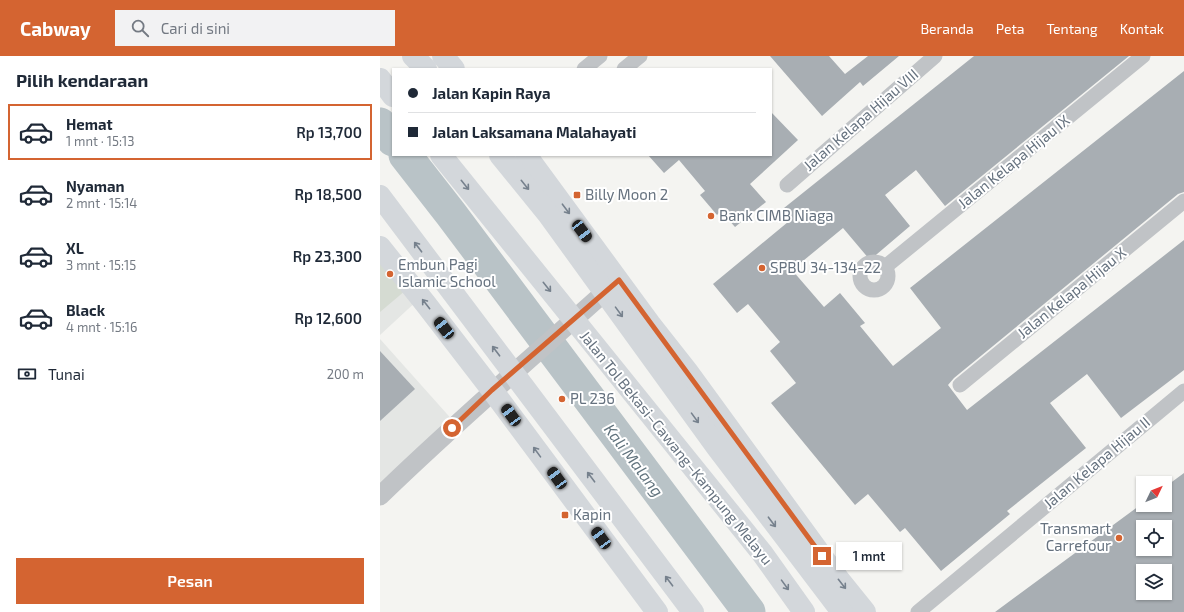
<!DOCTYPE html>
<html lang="id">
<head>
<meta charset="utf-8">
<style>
	body { margin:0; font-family:"Exo 2",sans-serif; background:#f2f2f3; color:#1f2937; height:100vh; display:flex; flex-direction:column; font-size:15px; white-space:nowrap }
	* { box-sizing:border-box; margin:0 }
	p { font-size:13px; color:#747a83 }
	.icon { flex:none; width:22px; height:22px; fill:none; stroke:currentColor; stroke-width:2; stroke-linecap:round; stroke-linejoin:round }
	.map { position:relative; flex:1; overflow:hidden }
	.details { display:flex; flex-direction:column; background:#fff; width:380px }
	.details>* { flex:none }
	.banner { position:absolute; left:12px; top:12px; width:380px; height:88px; border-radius:0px; box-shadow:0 1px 3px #0004; display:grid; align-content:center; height:88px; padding:0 16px; background:#fff }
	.needle { width:26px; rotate:47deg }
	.tools { position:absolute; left:756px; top:420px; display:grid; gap:8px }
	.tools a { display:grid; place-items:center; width:36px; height:36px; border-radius:0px; background:#fff; box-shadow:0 1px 3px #0004; font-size:20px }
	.end { position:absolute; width:18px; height:18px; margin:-9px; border:5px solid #d46431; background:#fff; box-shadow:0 0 0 2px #fff }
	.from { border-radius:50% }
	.bubble { position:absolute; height:28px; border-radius:0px; background:#fff; box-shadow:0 1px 3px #0004; font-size:13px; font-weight:600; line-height:28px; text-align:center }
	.car { position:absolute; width:12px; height:24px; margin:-12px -6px; border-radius:5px; box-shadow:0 0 3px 1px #0007; background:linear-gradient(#222 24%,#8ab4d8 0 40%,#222 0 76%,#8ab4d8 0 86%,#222 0) }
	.banner b { display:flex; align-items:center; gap:14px; height:38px; font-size:15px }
	.banner b+b { border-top:1px solid #e0e1e3 }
	.banner i { width:10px; height:10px; background:#1f2937 }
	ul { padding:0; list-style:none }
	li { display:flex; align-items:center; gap:12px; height:56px; margin:0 8px 6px; padding:0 8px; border:2px solid transparent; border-radius:0px }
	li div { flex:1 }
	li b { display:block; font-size:15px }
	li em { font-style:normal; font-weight:600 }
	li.active { border-color:#d46431 }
	li>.icon { width:36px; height:36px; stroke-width:1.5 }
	h2 { padding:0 16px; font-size:18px; line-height:48px }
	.pay { display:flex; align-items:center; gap:10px; height:44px; padding:0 16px; font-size:15px }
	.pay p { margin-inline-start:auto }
	.action { display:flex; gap:8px; margin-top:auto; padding:8px 16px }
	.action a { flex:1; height:46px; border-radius:0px; background:#d46431; color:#fff; font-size:16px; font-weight:600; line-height:46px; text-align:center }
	header { display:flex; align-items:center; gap:24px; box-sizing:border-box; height:56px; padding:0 20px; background:#d46431; color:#fff }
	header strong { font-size:19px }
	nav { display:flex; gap:22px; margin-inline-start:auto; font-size:14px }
	.search { width:280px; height:36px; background:#f2f2f3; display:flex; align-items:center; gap:10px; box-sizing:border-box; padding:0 14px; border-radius:0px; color:#747a83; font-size:15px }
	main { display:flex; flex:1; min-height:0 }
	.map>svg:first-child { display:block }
	.built { fill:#e4e6e4 }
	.green { fill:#d5dbd2 }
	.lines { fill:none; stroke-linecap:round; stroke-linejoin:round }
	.river { stroke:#b9c3c7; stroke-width:33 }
	.building { fill:#a8aeb3; fill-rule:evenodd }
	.minor { stroke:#c0c3c6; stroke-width:15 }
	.tertiary { stroke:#c0c3c6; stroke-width:19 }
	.primary { stroke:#d3d7db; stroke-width:22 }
	.motorway { stroke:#d3d7db; stroke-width:22 }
	.oneway { stroke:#76818d }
	.route { stroke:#d46431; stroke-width:5 }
	.poi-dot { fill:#d46431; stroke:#fff; stroke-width:1.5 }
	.labels { text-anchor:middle; stroke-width:4; stroke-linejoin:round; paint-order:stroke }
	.street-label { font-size:15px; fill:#66727f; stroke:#fff }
	.poi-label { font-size:15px; fill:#66727f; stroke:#fff; text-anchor:start }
	.water-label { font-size:16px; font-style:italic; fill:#61737d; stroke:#fff }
</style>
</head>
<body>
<header>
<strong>Cabway</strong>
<div class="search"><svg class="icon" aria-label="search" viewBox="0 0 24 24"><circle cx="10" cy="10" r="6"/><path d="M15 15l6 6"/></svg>Cari di sini</div>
<nav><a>Beranda</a><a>Peta</a><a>Tentang</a><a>Kontak</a></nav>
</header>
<main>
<section class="details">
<h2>Pilih kendaraan</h2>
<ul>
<li class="active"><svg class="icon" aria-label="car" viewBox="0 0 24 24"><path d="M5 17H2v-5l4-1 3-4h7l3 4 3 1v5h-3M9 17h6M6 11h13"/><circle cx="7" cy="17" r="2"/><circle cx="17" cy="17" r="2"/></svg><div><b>Hemat</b><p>1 mnt · 15:13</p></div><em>Rp 13,700</em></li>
<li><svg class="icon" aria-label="car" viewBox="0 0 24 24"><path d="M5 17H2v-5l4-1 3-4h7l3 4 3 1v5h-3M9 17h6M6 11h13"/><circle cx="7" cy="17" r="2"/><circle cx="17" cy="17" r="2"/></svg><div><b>Nyaman</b><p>2 mnt · 15:14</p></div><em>Rp 18,500</em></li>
<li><svg class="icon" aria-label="car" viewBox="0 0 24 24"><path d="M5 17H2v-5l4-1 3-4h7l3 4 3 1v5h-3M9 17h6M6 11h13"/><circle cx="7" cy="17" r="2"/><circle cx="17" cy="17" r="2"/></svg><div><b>XL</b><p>3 mnt · 15:15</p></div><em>Rp 23,300</em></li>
<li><svg class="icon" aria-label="car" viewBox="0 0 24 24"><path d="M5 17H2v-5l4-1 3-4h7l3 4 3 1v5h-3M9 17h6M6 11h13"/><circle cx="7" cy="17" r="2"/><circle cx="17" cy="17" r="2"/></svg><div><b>Black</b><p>4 mnt · 15:16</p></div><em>Rp 12,600</em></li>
</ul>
<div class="pay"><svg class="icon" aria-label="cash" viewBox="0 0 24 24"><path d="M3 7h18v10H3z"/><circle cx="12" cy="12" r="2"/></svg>Tunai<p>200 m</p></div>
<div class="action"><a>Pesan</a></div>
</section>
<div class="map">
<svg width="804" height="556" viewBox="0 0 804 556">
	<rect width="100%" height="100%" fill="#f4f4f1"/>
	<g class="built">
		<path d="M 0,193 L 40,242 L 0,279 Z"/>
		<path d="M 0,283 L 75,367 L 0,439 Z"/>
	</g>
	<path class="green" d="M 0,203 L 26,234 L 0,256 Z"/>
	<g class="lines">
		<g class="river">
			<path d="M 0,68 L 13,84"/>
			<path d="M 25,99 L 71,158 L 369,556"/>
		</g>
	</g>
	<g class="building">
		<path d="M 390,0 L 449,0 L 465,18 L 488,0 L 519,0 L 483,30 L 480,26 L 442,60 Z"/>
		<path d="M 594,0 L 749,0 L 565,150 L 536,114 L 505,139 L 530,170 L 490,204 L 463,172 L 412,214 L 444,251 L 460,237 L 485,267 L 480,270 L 513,310 L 561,272 L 530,232 L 804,15 L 804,136 L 798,138 L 574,322 L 568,329 L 587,354 L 804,184 L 804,314 L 741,362 L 707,318 L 670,347 L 706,392 L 627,455 L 630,458 L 561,515 L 525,472 L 520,476 L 488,438 L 475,449 L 391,347 L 416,327 L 390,295 L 400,286 L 368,248 L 357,257 L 333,228 L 408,166 L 399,156 Z"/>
		<path d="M 391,56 L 418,84 L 370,128 L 386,146 L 355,171 L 341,155 L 337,159 L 320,139 L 325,135 L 299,104 L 284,117 L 268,99 L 391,99 Z"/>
		<path d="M 0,295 L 35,333 L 0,365 Z"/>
		<path d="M 804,417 L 804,556 L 615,556 L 763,447 L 763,449 L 785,449 L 785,431 ZM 763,471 L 785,471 L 785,493 L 763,493 ZM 763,515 L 785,515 L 785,537 L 763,537 Z"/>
	</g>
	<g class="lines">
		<g class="minor">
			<path d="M 204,13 L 220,0"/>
			<path d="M 244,13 L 260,0"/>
			<path d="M 407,129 L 555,0"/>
			<circle cx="494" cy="220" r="14"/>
			<path d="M 505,211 L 763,0"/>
			<path d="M 580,329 L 804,145"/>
			<path d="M 538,556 L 804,335"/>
		</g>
		<path class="tertiary" d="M 0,440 C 76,366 157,297 236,226"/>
		<g class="primary">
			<path d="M 63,0 L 74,13"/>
			<path d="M 146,99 L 270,268 L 307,315 L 460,525 L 485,556"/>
			<path d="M 0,191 L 45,247 L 112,334 L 277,556"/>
		</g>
		<g class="motorway">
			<path d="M 33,0 L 46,13"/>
			<path d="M 0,23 L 13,40"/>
			<path d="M 61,99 L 382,497 L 424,556"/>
			<path d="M 120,99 L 168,158 L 336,390 L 462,556"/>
			<path d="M 0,140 L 313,556"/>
		</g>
	</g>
	<defs><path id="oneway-shaft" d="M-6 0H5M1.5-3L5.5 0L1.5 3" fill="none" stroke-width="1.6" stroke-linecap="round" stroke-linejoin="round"/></defs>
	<g class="oneway">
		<use href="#oneway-shaft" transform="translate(85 129) rotate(51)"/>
		<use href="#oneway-shaft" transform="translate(145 129) rotate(51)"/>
		<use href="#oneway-shaft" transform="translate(186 153) rotate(53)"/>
		<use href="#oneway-shaft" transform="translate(38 191) rotate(-127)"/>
		<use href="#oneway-shaft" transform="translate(167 231) rotate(51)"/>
		<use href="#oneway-shaft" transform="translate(46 248) rotate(-128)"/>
		<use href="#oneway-shaft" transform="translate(239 256) rotate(54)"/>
		<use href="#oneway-shaft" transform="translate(116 295) rotate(-127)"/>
		<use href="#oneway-shaft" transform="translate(315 362) rotate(54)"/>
		<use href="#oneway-shaft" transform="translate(157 396) rotate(-126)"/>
		<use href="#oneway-shaft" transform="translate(211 421) rotate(-127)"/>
		<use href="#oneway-shaft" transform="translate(392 466) rotate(53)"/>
		<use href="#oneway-shaft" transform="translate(289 525) rotate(-127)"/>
		<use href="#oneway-shaft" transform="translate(462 528) rotate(52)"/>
		<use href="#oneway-shaft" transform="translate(405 529) rotate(54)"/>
	</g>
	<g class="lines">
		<path class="route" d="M 72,372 L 112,334 L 239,224 L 442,500"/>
	</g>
	<g class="poi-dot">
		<rect x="193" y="135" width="8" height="8" rx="2"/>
		<circle cx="331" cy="160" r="4"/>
		<circle cx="382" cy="212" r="4"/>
		<circle cx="10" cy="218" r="4"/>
		<circle cx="182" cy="343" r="4"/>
		<rect x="181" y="455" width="8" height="8" rx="2"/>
		<circle cx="739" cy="482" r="4"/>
	</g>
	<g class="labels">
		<g class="street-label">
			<text transform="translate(481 64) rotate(-41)" y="5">Jalan Kelapa Hijau VIII</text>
			<text transform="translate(634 106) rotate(-39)" y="5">Jalan Kelapa Hijau IX</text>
			<text transform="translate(692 237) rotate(-39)" y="5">Jalan Kelapa Hijau X</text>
			<text transform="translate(296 392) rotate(51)" y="5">Jalan Tol Bekasi–Cawang–Kampung Melayu</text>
			<text transform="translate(717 407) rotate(-40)" y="5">Jalan Kelapa Hijau II</text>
		</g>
		<g class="poi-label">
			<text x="205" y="144">Billy Moon 2</text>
			<text x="339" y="165">Bank CIMB Niaga</text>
			<text x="18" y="214">Embun Pagi<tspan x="18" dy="17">Islamic School</tspan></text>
			<text x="390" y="217">SPBU 34-134-22</text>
			<text x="190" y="348">PL 236</text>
			<text x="193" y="464">Kapin</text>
			<text x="731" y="478" text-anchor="end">Transmart<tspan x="731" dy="17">Carrefour</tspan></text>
		</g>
		<g class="water-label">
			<text transform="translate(254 404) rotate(53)" y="6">Kali Malang</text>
		</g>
	</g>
</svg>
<div class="tools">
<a><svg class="needle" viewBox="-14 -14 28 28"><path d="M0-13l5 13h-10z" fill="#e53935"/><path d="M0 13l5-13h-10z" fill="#747a83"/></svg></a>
<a><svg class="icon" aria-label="locate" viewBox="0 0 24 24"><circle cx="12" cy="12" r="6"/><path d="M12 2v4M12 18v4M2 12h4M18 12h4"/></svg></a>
<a><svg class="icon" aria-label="layers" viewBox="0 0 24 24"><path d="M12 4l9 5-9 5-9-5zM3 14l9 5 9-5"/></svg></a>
</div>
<i class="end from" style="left:72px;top:372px"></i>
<i class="end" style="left:442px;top:500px"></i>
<div class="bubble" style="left:456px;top:486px;width:66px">1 mnt</div>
<i class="car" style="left:202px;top:175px;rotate:143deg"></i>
<i class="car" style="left:64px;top:272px;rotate:322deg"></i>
<i class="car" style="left:131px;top:359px;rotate:324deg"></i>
<i class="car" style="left:177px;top:422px;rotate:324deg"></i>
<i class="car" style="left:221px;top:482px;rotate:324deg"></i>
<div class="banner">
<b><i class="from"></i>Jalan Kapin Raya</b>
<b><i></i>Jalan Laksamana Malahayati</b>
</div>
</div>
</main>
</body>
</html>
